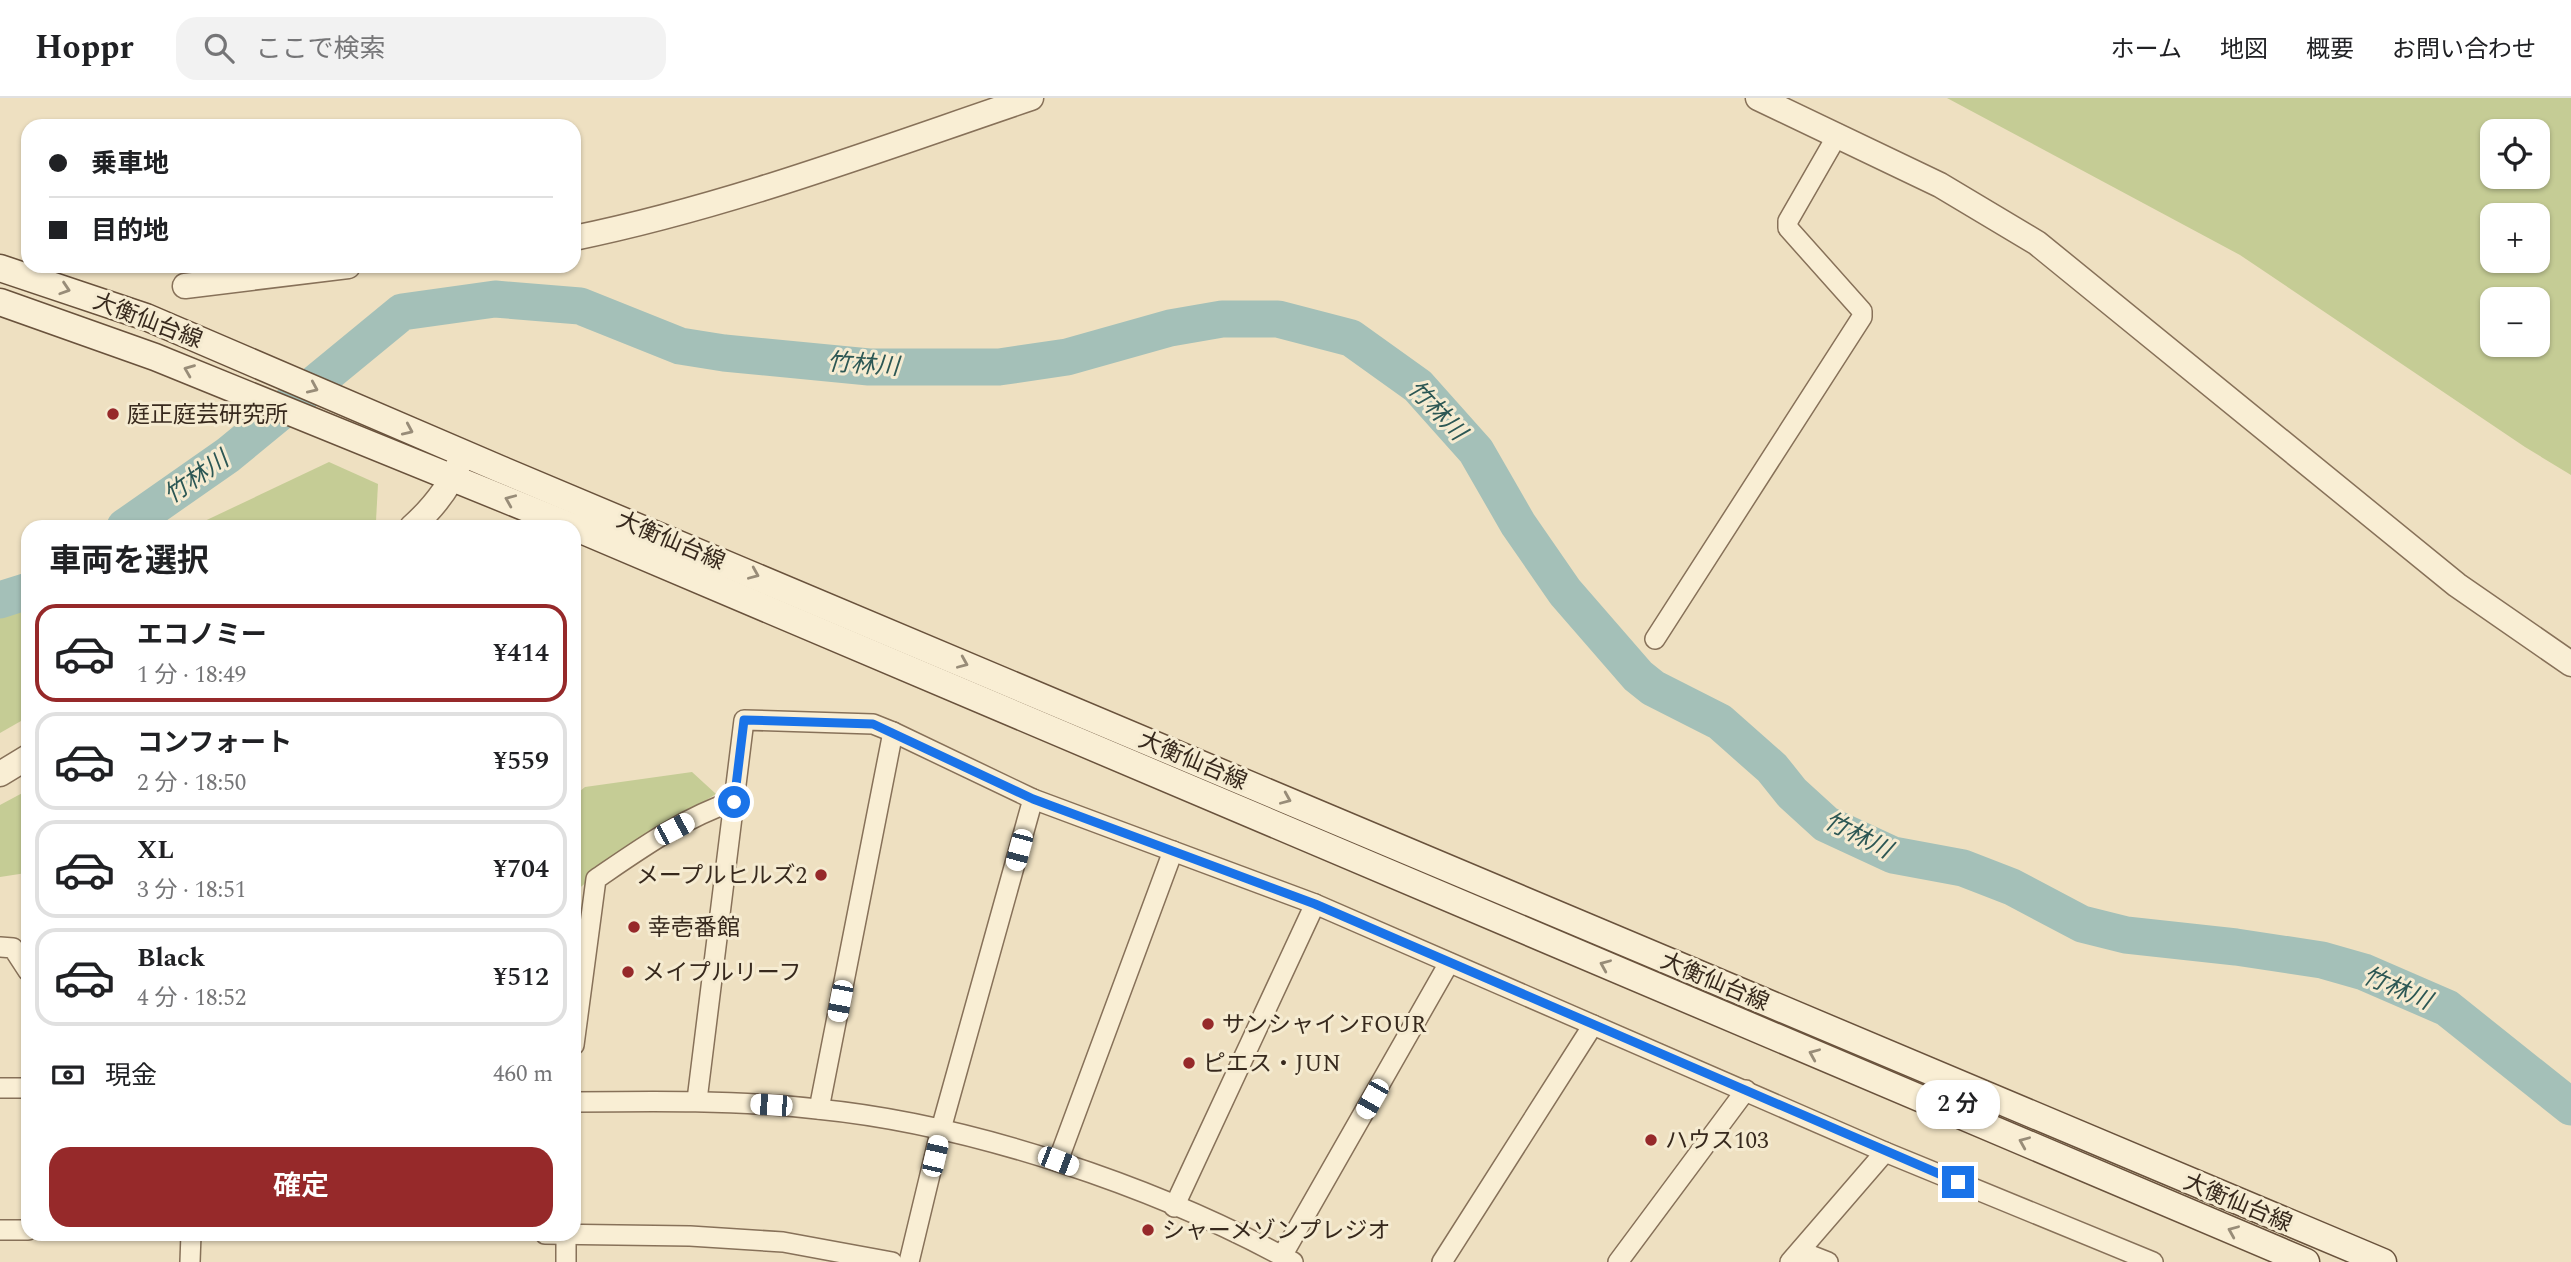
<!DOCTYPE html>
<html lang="ja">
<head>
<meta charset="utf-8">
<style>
	body { margin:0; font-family:Spectral,"Noto Sans JP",serif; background:#f2f2f2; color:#202124; height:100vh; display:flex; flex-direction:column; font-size:26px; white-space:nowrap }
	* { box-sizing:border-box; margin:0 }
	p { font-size:23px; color:#757577 }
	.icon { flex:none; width:38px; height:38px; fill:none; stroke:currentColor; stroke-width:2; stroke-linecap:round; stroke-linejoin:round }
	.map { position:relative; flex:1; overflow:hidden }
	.details { position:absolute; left:21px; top:422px; width:560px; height:721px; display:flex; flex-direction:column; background:#fff; border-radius:21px; box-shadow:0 2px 5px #0004 }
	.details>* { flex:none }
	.banner { position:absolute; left:21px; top:21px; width:560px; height:154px; border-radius:21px; box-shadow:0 2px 5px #0004; display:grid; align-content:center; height:154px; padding:0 28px; background:#fff }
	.tools { position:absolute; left:2480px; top:21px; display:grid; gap:14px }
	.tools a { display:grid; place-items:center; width:70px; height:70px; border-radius:14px; background:#fff; box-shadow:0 2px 5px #0004; font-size:35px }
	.end { position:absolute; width:32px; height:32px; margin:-16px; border:9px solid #1a73e8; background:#fff; box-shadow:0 0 0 4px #fff }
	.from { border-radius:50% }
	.bubble { position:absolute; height:49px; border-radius:21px; background:#fff; box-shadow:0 2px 5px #0004; font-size:23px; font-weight:600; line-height:49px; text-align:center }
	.car { position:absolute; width:21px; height:42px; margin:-21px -10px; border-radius:9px; box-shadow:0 0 5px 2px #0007; background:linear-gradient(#fff 24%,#345 0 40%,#fff 0 76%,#345 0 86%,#fff 0) }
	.banner b { display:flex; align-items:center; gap:24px; height:66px; font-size:26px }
	.banner b+b { border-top:2px solid #e0e0e0 }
	.banner i { width:18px; height:18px; background:#202124 }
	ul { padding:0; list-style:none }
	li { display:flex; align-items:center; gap:21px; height:98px; margin:0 14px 10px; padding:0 14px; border:4px solid #e0e0e0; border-radius:21px }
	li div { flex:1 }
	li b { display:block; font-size:26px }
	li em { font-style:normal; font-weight:600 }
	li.current { border-color:#96292a }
	li>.icon { width:63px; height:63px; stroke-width:1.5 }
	h2 { padding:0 28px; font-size:32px; line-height:84px }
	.pay { display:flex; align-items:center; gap:18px; height:77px; padding:0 28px; font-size:26px }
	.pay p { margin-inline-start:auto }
	.action { display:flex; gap:14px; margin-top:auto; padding:14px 28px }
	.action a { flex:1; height:80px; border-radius:21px; background:#96292a; color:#fff; font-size:28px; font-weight:600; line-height:80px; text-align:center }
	header { display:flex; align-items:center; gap:42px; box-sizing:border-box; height:98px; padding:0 35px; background:#fff; border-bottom:2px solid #e0e0e0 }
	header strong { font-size:33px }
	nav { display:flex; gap:38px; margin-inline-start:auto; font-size:24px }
	.search { width:490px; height:63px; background:#f2f2f2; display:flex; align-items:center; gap:18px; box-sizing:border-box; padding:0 24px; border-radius:21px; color:#757577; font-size:26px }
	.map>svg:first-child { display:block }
	.green { fill:#c5cc95; fill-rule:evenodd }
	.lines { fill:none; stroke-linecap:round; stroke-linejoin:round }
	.river { stroke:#a4c0b8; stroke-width:37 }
	.minor-casing { stroke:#877159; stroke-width:22 }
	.tertiary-casing { stroke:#877159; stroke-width:27 }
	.secondary-casing { stroke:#69523c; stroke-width:29 }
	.minor { stroke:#f9eed4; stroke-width:19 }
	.tertiary { stroke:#f9eed4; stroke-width:24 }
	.secondary { stroke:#f9eed4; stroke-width:26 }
	.oneway { stroke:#988c78 }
	.route { stroke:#1a73e8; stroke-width:9 }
	.poi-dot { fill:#96292a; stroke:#f5ebd1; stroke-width:2.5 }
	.labels { text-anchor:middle; stroke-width:6; stroke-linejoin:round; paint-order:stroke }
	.street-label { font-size:23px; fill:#37291d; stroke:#f5ebd1 }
	.poi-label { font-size:23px; fill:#37291d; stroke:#f5ebd1; text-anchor:start }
	.water-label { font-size:24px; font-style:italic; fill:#2c5754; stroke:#f5ebd1 }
</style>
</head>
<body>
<header>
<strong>Hoppr</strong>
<div class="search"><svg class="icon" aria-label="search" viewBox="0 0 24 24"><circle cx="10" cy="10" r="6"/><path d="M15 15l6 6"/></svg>ここで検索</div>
<nav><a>ホーム</a><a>地図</a><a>概要</a><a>お問い合わせ</a></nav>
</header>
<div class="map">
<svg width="2571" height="1164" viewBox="0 0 2571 1164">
	<rect width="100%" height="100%" fill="#eee0c1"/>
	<g class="green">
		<path d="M 1947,0 L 2571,0 L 2571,377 L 2525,349 L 2240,157 ZM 2492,33 L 2538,33 L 2538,79 L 2492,79 ZM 2538,117 L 2538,163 L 2492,163 L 2492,117 ZM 2492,201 L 2538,201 L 2538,247 L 2492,247 Z"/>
		<path d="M 329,364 L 378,386 L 376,423 L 365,429 L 192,429 Z"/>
		<path d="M 28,507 L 28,619 L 0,635 L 0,520 Z"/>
		<path d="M 692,674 L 716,696 L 614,760 L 574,795 L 574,698 L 585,689 Z"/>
		<path d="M 28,692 L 28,796 L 26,775 L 0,779 L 0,707 Z"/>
	</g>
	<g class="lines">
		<g class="river">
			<path d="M 125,429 L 228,357 L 402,214 L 495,201 L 580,208 L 680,248 L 724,255 L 869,269 L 999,269 L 1067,259 L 1170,230 L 1222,221 L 1278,221 L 1351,240 L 1418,288 L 1476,353 L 1518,426 L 1565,494 L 1638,578 L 1653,590 L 1720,624 L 1772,670 L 1792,695 L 1826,726 L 1893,757 L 1963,770 L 2012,789 L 2082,826 L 2126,837 L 2236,849 L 2322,862 L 2364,874 L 2447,910 L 2571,1009"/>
			<path d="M 0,502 L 28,493"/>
		</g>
		<g class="minor-casing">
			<g id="minor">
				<path d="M 1655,541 L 1862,219 L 1862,213 L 1788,130 L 1788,123 L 1838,36"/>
				<path d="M 0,849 L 13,850 L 28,873"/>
				<path d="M 574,947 L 596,781 C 640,751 683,720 734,703 L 744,622 L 873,626 L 893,634 L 1033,701 L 1315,806 L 1885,1054 L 2153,1164"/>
				<path d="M 0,990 L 28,990"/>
				<path d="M 697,1002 L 734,703"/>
				<path d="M 574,1004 C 655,1003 736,1002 817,1011 C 971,1026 1157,1089 1293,1164"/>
				<path d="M 819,1011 L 893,634"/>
				<path d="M 1058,1063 L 1173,753"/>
				<path d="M 1174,1109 L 1315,806"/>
				<path d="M 0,1132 L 28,1132"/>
				<path d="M 545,1136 L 690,1138 L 783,1144 L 892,1164"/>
				<path d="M 566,1136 L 566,1164"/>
				<path d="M 1800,1153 L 1828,1164"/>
				<path d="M 1282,1158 L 1449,865"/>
				<path d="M 190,1164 L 191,1136"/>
				<path d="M 909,1164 L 941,1031 L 1033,701"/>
				<path d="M 1442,1164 L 1593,927"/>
				<path d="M 1618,1164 L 1746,992"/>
				<path d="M 1790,1164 L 1885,1054"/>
			</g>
		</g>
		<g class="tertiary-casing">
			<g id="tertiary">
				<path d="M 1758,0 L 1940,87 L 2037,145 L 2457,487 L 2571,566"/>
				<path d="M 574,140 C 730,108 880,51 1031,0"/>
				<path d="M 185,188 L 348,168"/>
				<path d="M 412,429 C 433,410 450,389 460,363"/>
				<path d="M 0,676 L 28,659"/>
			</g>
		</g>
		<g class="secondary-casing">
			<g id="secondary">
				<path d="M 0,170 L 146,219 L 500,371 L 2383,1164"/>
				<path d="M 0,204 L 155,259 L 573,429"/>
				<path d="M 574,429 L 2306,1164"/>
			</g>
		</g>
		<use href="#minor" class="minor"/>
		<use href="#tertiary" class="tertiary"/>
		<use href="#secondary" class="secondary"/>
	</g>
	<defs><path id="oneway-chevron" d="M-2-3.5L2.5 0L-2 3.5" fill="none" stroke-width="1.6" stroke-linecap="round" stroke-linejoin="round" transform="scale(1.75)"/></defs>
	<g class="oneway">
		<use href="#oneway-chevron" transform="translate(65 191) rotate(18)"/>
		<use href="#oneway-chevron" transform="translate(189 272) rotate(-158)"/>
		<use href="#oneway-chevron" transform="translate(313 290) rotate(24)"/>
		<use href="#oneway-chevron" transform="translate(408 332) rotate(24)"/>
		<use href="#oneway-chevron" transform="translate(510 402) rotate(-157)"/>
		<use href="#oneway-chevron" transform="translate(754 476) rotate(23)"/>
		<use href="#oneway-chevron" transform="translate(963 565) rotate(23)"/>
		<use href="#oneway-chevron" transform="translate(1286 701) rotate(23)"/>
		<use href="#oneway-chevron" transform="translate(1605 867) rotate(-157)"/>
		<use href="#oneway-chevron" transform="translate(1814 956) rotate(-157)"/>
		<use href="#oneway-chevron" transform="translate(2024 1044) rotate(-157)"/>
		<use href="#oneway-chevron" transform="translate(2233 1133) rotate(-157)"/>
	</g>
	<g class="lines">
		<path class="route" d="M 734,704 L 744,622 L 873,626 L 1033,701 L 1315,806 L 1958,1084"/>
	</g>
	<g class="poi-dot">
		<circle cx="113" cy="316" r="7"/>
		<circle cx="821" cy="777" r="7"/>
		<circle cx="634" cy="829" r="7"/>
		<circle cx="628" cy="874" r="7"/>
		<circle cx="1208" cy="926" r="7"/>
		<circle cx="1189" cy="965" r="7"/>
		<circle cx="1651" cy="1042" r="7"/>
		<circle cx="1148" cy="1132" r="7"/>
	</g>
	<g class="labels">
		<g class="street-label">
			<text transform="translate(148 222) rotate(21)" y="8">大衡仙台線</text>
			<text transform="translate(671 442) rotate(23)" y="8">大衡仙台線</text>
			<text transform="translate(1193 662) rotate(23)" y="8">大衡仙台線</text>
			<text transform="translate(1715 883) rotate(23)" y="8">大衡仙台線</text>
			<text transform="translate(2238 1104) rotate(23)" y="8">大衡仙台線</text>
		</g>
		<g class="poi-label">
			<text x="127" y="324">庭正庭芸研究所</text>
			<text x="807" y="785" text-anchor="end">メープルヒルズ2</text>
			<text x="648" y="837">幸壱番館</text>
			<text x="642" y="882">メイプルリーフ</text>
			<text x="1222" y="934">サンシャインFOUR</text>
			<text x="1203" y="973">ピエス・JUN</text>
			<text x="1665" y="1050">ハウス103</text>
			<text x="1162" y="1140">シャーメゾンプレジオ</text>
		</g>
		<g class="water-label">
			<text transform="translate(863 266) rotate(4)" y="8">竹林川</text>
			<text transform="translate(1437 312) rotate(46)" y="8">竹林川</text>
			<text transform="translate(196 379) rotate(-35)" y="8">竹林川</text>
			<text transform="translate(1858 737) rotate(27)" y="8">竹林川</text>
			<text transform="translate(2397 890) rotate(23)" y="8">竹林川</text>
		</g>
	</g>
</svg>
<div class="tools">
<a><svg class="icon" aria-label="locate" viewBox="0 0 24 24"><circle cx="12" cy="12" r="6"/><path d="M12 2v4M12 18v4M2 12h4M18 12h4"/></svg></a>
<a>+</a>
<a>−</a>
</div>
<i class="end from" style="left:734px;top:704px"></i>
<i class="end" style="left:1958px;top:1084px"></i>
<div class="bubble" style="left:1916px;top:982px;width:84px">2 分</div>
<i class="car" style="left:674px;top:731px;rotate:62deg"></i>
<i class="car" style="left:1019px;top:752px;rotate:195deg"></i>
<i class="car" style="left:840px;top:903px;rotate:191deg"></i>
<i class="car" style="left:1372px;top:1001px;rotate:210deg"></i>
<i class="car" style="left:771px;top:1007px;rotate:274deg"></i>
<i class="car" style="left:935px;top:1058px;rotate:13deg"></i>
<i class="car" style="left:1058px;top:1063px;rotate:111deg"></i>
<div class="banner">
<b><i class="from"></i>乗車地</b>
<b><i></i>目的地</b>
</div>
<section class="details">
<h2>車両を選択</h2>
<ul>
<li class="current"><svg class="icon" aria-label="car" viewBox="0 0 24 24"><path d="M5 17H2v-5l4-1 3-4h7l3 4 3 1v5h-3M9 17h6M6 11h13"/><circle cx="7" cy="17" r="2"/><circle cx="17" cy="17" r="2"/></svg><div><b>エコノミー</b><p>1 分 · 18:49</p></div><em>¥414</em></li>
<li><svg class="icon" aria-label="car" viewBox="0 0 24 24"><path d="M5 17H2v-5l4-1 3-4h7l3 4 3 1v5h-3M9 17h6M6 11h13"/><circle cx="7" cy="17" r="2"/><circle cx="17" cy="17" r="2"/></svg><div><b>コンフォート</b><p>2 分 · 18:50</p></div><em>¥559</em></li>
<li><svg class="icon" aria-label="car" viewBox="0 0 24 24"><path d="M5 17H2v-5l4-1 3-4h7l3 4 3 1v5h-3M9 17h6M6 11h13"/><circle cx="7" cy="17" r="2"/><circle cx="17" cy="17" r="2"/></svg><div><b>XL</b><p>3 分 · 18:51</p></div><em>¥704</em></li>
<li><svg class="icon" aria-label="car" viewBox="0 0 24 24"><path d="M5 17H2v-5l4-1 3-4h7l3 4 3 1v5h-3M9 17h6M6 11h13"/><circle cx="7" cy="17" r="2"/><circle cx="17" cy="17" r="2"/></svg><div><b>Black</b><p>4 分 · 18:52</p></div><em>¥512</em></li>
</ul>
<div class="pay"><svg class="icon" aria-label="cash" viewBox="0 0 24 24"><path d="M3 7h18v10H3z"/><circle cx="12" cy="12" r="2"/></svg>現金<p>460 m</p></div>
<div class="action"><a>確定</a></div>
</section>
</div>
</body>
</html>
